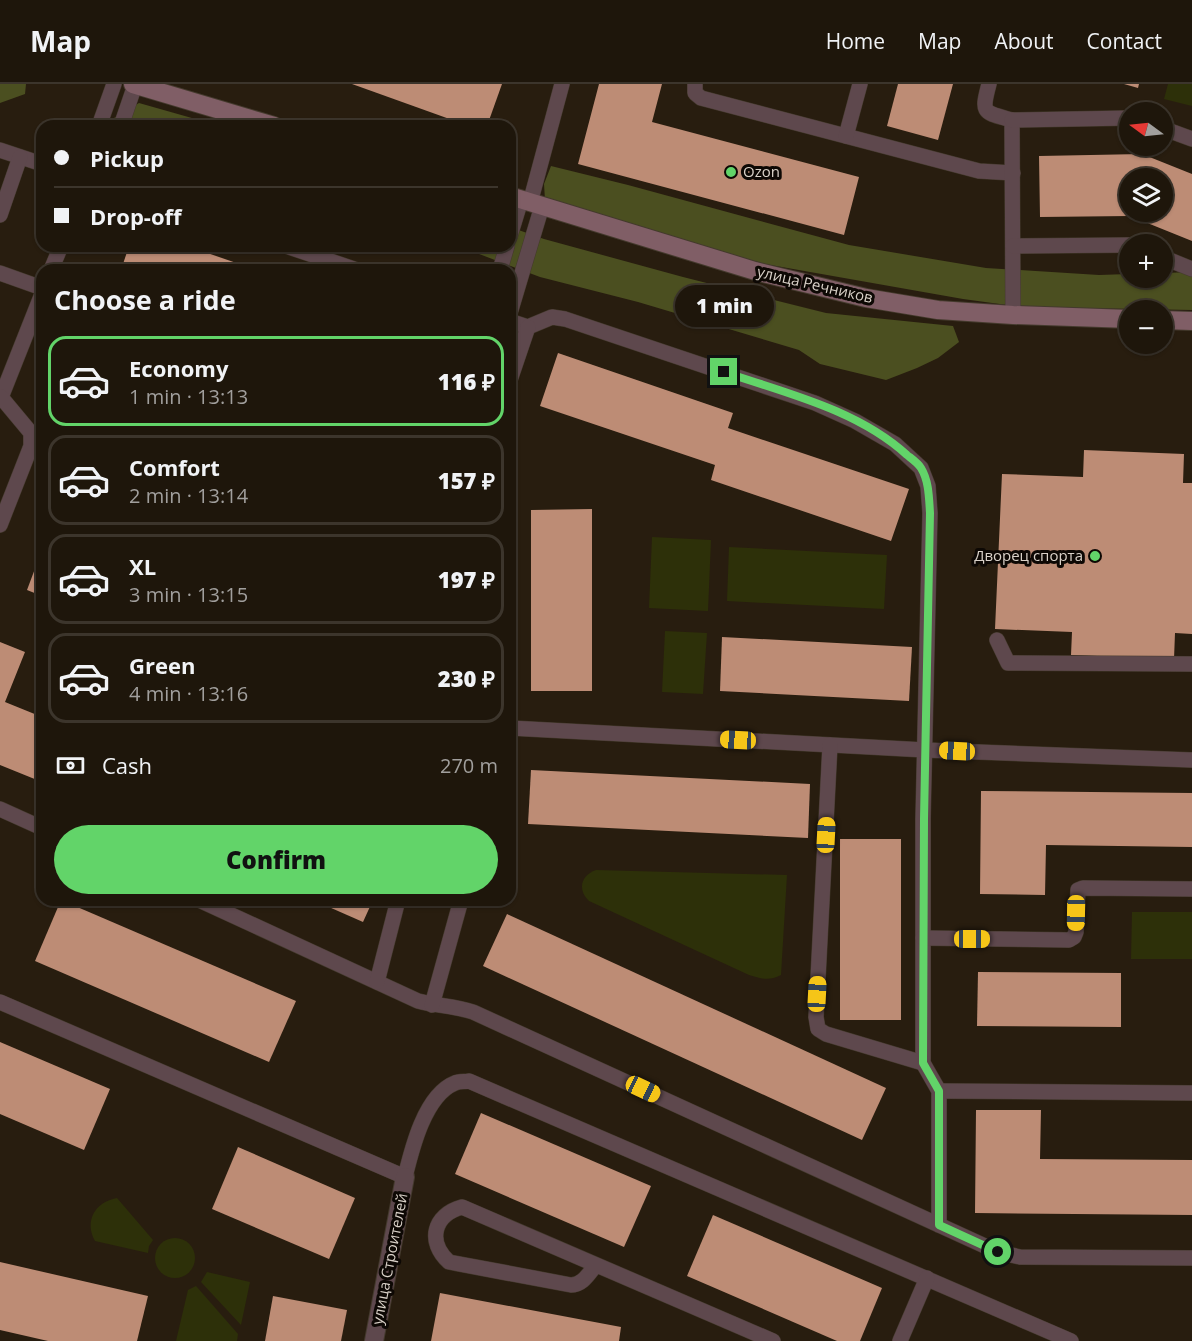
<!DOCTYPE html>
<html lang="en">
<head>
<meta charset="utf-8">
<style>
	body { margin:0; font-family:"Open Sans",sans-serif; background:#2b2319; color:#f1f3f6; height:100vh; display:flex; flex-direction:column; font-size:22px; white-space:nowrap }
	* { box-sizing:border-box; margin:0 }
	p { font-size:20px; color:#a19f9d }
	.icon { flex:none; width:33px; height:33px; fill:none; stroke:currentColor; stroke-width:2; stroke-linecap:round; stroke-linejoin:round }
	.map { position:relative; flex:1; overflow:hidden }
	.sheet { position:absolute; left:36px; top:180px; width:480px; height:642px; display:flex; flex-direction:column; background:#1e160b; border-radius:18px; box-shadow:0 2px 4px #0004,0 0 0 2px #3c352c }
	.sheet>* { flex:none }
	.hud { position:absolute; left:36px; top:36px; width:480px; height:132px; border-radius:18px; box-shadow:0 2px 4px #0004,0 0 0 2px #3c352c; display:grid; align-content:center; height:132px; padding:0 18px; background:#1e160b }
	.needle { width:39px; rotate:285deg }
	.controls { position:absolute; left:1119px; top:18px; display:grid; gap:12px }
	.controls a { display:grid; place-items:center; width:54px; height:54px; border-radius:50%; background:#1e160b; box-shadow:0 2px 4px #0004,0 0 0 2px #3c352c; font-size:30px }
	.end { position:absolute; width:27px; height:27px; margin:-14px; border:8px solid #62d469; background:#111; box-shadow:0 0 0 3px #111 }
	.from { border-radius:50% }
	.bubble { position:absolute; height:42px; border-radius:21px; background:#1e160b; box-shadow:0 2px 4px #0004,0 0 0 2px #3c352c; font-size:20px; font-weight:800; line-height:42px; text-align:center }
	.car { position:absolute; width:18px; height:36px; margin:-18px -9px; border-radius:8px; box-shadow:0 0 4px 2px #0007; background:linear-gradient(#f5c518 24%,#345 0 40%,#f5c518 0 76%,#345 0 86%,#f5c518 0) }
	.hud b { display:flex; align-items:center; gap:21px; height:57px; font-size:22px }
	.hud b+b { border-top:2px solid #3c352c }
	.hud i { width:15px; height:15px; background:#f1f3f6 }
	ul { padding:0; list-style:none }
	li { display:flex; align-items:center; gap:18px; height:90px; margin:0 12px 9px; padding:0 6px; border:3px solid #3c352c; border-radius:18px }
	li div { flex:1 }
	li b { display:block; font-size:22px }
	li em { font-style:normal; font-weight:800 }
	li.selected { border-color:#62d469 }
	li>.icon { width:54px; height:54px; stroke-width:1.5 }
	h2 { padding:0 18px; font-size:27px; line-height:72px }
	.pay { display:flex; align-items:center; gap:15px; height:66px; padding:0 18px; font-size:22px }
	.pay p { margin-inline-start:auto }
	.button { display:flex; gap:12px; margin-top:auto; padding:12px 18px }
	.button a { flex:1; height:69px; border-radius:36px; background:#62d469; color:#111; font-size:24px; font-weight:800; line-height:69px; text-align:center }
	header { display:flex; align-items:center; gap:36px; box-sizing:border-box; height:84px; padding:0 30px; background:#1e160b; border-bottom:2px solid #3c352c }
	header strong { font-size:28px }
	nav { display:flex; gap:33px; margin-inline-start:auto; font-size:21px }
	.map>svg:first-child { display:block }
	.green { fill:#2d3009 }
	.forest { fill:#4b4f20 }
	.building { fill:#bd8c75; fill-rule:evenodd }
	.lines { fill:none; stroke-linecap:round; stroke-linejoin:round }
	.lane-casing { stroke:#443a2d; stroke-width:16 }
	.street-casing { stroke:#443a2d; stroke-width:20 }
	.secondary-casing { stroke:#443a2d; stroke-width:20 }
	.lane { stroke:#5e484d; stroke-width:15 }
	.street { stroke:#5e484d; stroke-width:18 }
	.secondary { stroke:#805e66; stroke-width:18 }
	.route { stroke:#62d469; stroke-width:8 }
	.poi-dot { fill:#62d469; stroke:#0d0804; stroke-width:2 }
	.labels { text-anchor:middle; stroke-width:6; stroke-linejoin:round; paint-order:stroke }
	.poi-label { font-size:15px; fill:#d9d1c8; stroke:#0d0804; text-anchor:start }
	.street-label { font-size:15px; fill:#d9d1c8; stroke:#0d0804 }
</style>
</head>
<body>
<header>
<strong>Map</strong>
<nav><a>Home</a><a>Map</a><a>About</a><a>Contact</a></nav>
</header>
<div class="map">
<svg width="1192" height="1257" viewBox="0 0 1192 1257">
	<rect width="100%" height="100%" fill="#281d0f"/>
	<g class="green">
		<path d="M 1168,0 L 1192,0 L 1192,22 L 1164,15 Z"/>
		<path d="M 652,453 L 711,456 L 708,527 L 649,524 Z"/>
		<path d="M 729,463 L 887,471 L 884,525 L 727,517 Z"/>
		<path d="M 665,547 L 707,549 L 703,610 L 662,608 Z"/>
		<path d="M 596,786 L 787,791 L 781,891 C 769,897 762,895 749,891 L 589,817 C 577,806 581,791 596,786 Z"/>
		<path d="M 1132,828 L 1192,828 L 1192,875 L 1131,875 Z"/>
		<path d="M 117,1114 L 153,1156 L 149,1162 L 148,1169 L 95,1157 C 84,1137 95,1118 117,1114 Z"/>
		<circle cx="175" cy="1174" r="20"/>
		<path d="M 207,1188 L 250,1198 L 241,1241 L 201,1198 Z"/>
		<path d="M 196,1202 L 238,1250 L 237,1257 L 176,1257 L 188,1206 Z"/>
	</g>
	<g class="forest">
		<path d="M 0,0 L 26,0 L 25,10 L 0,19 Z"/>
		<path d="M 139,19 L 220,42 L 106,42 L 114,34 Z"/>
		<path d="M 551,82 L 628,101 L 849,161 L 986,184 L 1099,191 L 1129,190 L 1130,194 L 1162,194 L 1163,189 L 1192,188 L 1192,226 L 1021,223 L 963,215 L 759,179 L 545,116 L 544,100 Z"/>
		<path d="M 510,143 L 544,155 L 683,193 L 826,229 L 953,242 L 959,258 L 938,274 L 917,284 L 886,296 L 820,280 L 799,266 L 638,218 L 540,193 L 458,162 L 510,162 Z"/>
	</g>
	<g class="building">
		<path d="M 352,0 L 502,0 L 487,42 L 469,42 Z"/>
		<path d="M 599,0 L 662,0 L 652,38 L 859,93 L 844,151 L 578,80 Z"/>
		<path d="M 898,0 L 953,0 L 938,56 L 887,42 Z"/>
		<path d="M 1124,0 L 1139,0 L 1138,4 Z"/>
		<path d="M 1142,70 L 1192,90 L 1192,157 L 1130,132 L 1040,133 L 1039,72 ZM 1130,94 L 1162,94 L 1162,128 L 1130,128 Z"/>
		<path d="M 129,162 L 187,162 L 257,186 L 121,186 Z"/>
		<path d="M 558,269 L 733,329 L 728,344 L 909,405 L 891,457 L 711,396 L 715,381 L 540,322 Z"/>
		<path d="M 1084,366 L 1184,370 L 1183,399 L 1192,399 L 1192,550 L 1175,549 L 1174,575 L 1071,571 L 1072,548 L 995,545 L 1002,390 L 1083,393 Z"/>
		<path d="M 592,425 L 592,607 L 531,607 L 531,426 Z"/>
		<path d="M 42,466 L 42,512 L 27,506 Z"/>
		<path d="M 722,553 L 912,563 L 909,617 L 720,607 Z"/>
		<path d="M 0,558 L 25,568 L 5,618 L 42,633 L 42,698 L 0,681 Z"/>
		<path d="M 531,686 L 810,700 L 808,754 L 528,740 Z"/>
		<path d="M 981,707 L 1192,709 L 1192,763 L 1046,761 L 1045,811 L 980,810 Z"/>
		<rect x="840" y="755" width="61" height="181"/>
		<path d="M 61,816 L 296,917 L 269,978 L 35,877 Z"/>
		<path d="M 313,816 L 373,816 L 363,838 Z"/>
		<path d="M 507,830 L 886,1004 L 862,1056 L 483,882 Z"/>
		<path d="M 978,888 L 1121,889 L 1121,943 L 977,942 Z"/>
		<path d="M 0,958 L 110,1005 L 84,1066 L 0,1030 Z"/>
		<path d="M 976,1026 L 1041,1026 L 1040,1075 L 1192,1076 L 1192,1131 L 975,1129 Z"/>
		<path d="M 481,1029 L 651,1102 L 624,1163 L 455,1090 Z"/>
		<path d="M 238,1063 L 355,1114 L 329,1175 L 212,1125 Z"/>
		<path d="M 713,1131 L 882,1204 L 860,1257 L 837,1257 L 687,1192 Z"/>
		<path d="M 0,1178 L 148,1212 L 137,1257 L 48,1257 L 0,1246 Z"/>
		<path d="M 440,1209 L 621,1243 L 619,1257 L 431,1257 Z"/>
		<path d="M 273,1212 L 347,1226 L 341,1257 L 265,1257 Z"/>
	</g>
	<g class="lines">
		<g class="lane-casing">
			<g id="lane">
				<path d="M 695,0 L 695,9 L 701,14 L 979,87 L 1013,89"/>
				<path d="M 989,0 C 981,30 983,28 1012,36 L 1013,231"/>
				<path d="M 1012,36 L 1130,34"/>
				<path d="M 99,42 L 114,0"/>
				<path d="M 121,42 L 135,1"/>
				<path d="M 1162,44 L 1192,55"/>
				<path d="M 846,52 L 860,0"/>
				<path d="M 0,66 L 42,80"/>
				<path d="M 530,119 L 562,0"/>
				<path d="M 0,131 L 20,73"/>
				<path d="M 510,152 L 521,116"/>
				<path d="M 286,162 L 357,186"/>
				<path d="M 1013,162 L 1130,161"/>
				<path d="M 1162,173 L 1192,185"/>
				<path d="M 51,186 L 61,162"/>
				<path d="M 500,186 L 507,162"/>
				<path d="M 0,189 L 42,204"/>
				<path d="M 510,229 L 542,122"/>
				<path d="M 510,237 L 528,243 L 552,233 L 565,235 L 815,319 L 855,337 L 895,360 L 921,384 L 928,402 L 930,429 L 923,735 L 923,979 L 939,1007 L 939,1141"/>
				<path d="M 510,296 L 528,243"/>
				<path d="M 0,316 L 42,210"/>
				<path d="M 0,441 L 31,362 L 31,349 L 1,313"/>
				<path d="M 997,556 L 1008,579 L 1192,580"/>
				<path d="M 510,644 L 925,666 L 1192,676"/>
				<path d="M 830,661 L 816,933 L 818,945 L 826,950 L 923,979"/>
				<path d="M 0,725 L 42,744"/>
				<path d="M 199,816 L 418,917 C 437,922 455,922 473,928 L 998,1168 L 1020,1173 L 1192,1174"/>
				<path d="M 923,854 L 1069,856 L 1074,853 L 1076,848 L 1078,806 L 1083,804 L 1192,805"/>
				<path d="M 377,898 L 398,816"/>
				<path d="M 0,918 L 405,1093 C 412,1064 425,1011 455,999 C 459,997 465,998 469,997 L 1071,1257"/>
				<path d="M 432,921 L 461,816"/>
				<path d="M 939,1007 L 1192,1009"/>
				<path d="M 596,1181 C 589,1189 583,1201 571,1201 L 449,1178 C 427,1158 433,1131 462,1123 L 773,1257"/>
				<path d="M 900,1257 L 927,1194"/>
			</g>
		</g>
		<g class="street-casing">
			<path id="street" d="M 374,1257 L 405,1093"/>
		</g>
		<g class="secondary-casing">
			<g id="secondary">
				<path d="M 133,0 L 274,42"/>
				<path d="M 510,112 L 755,187 L 866,214 L 938,226 L 1013,231 L 1130,235"/>
				<path d="M 1162,236 L 1192,237"/>
			</g>
		</g>
		<use href="#lane" class="lane"/>
		<use href="#street" class="street"/>
		<use href="#secondary" class="secondary"/>
	</g>
	<g class="lines">
		<path class="route" d="M 724,288 C 786,309 858,326 907,371 C 912,375 918,379 921,384 C 929,397 929,414 930,429 L 924,735 L 923,979 L 939,1007 L 939,1141 L 998,1168"/>
	</g>
	<g class="poi-dot">
		<circle cx="731" cy="88" r="6"/>
		<circle cx="1095" cy="472" r="6"/>
	</g>
	<g class="labels">
		<g class="poi-label">
			<text x="743" y="93">Ozon</text>
			<text x="1083" y="477" text-anchor="end">Дворец спорта</text>
		</g>
		<g class="street-label">
			<text transform="translate(815 201) rotate(13)" y="5">улица Речников</text>
			<text transform="translate(390 1175) rotate(-79)" y="5">улица Строителей</text>
		</g>
	</g>
</svg>
<div class="controls">
<a><svg class="needle" viewBox="-14 -14 28 28"><path d="M0-13l5 13h-10z" fill="#e53935"/><path d="M0 13l5-13h-10z" fill="#a19f9d"/></svg></a>
<a><svg class="icon" aria-label="layers" viewBox="0 0 24 24"><path d="M12 4l9 5-9 5-9-5zM3 14l9 5 9-5"/></svg></a>
<a>+</a>
<a>−</a>
</div>
<i class="end from" style="left:998px;top:1168px"></i>
<i class="end" style="left:724px;top:288px"></i>
<div class="bubble" style="left:675px;top:201px;width:99px">1 min</div>
<i class="car" style="left:738px;top:656px;rotate:273deg"></i>
<i class="car" style="left:957px;top:667px;rotate:273deg"></i>
<i class="car" style="left:826px;top:751px;rotate:3deg"></i>
<i class="car" style="left:1076px;top:829px;rotate:181deg"></i>
<i class="car" style="left:972px;top:855px;rotate:90deg"></i>
<i class="car" style="left:817px;top:910px;rotate:3deg"></i>
<i class="car" style="left:643px;top:1005px;rotate:115deg"></i>
<div class="hud">
<b><i class="from"></i>Pickup</b>
<b><i></i>Drop-off</b>
</div>
<section class="sheet">
<h2>Choose a ride</h2>
<ul>
<li class="selected"><svg class="icon" aria-label="car" viewBox="0 0 24 24"><path d="M5 17H2v-5l4-1 3-4h7l3 4 3 1v5h-3M9 17h6M6 11h13"/><circle cx="7" cy="17" r="2"/><circle cx="17" cy="17" r="2"/></svg><div><b>Economy</b><p>1 min · 13:13</p></div><em>116 ₽</em></li>
<li><svg class="icon" aria-label="car" viewBox="0 0 24 24"><path d="M5 17H2v-5l4-1 3-4h7l3 4 3 1v5h-3M9 17h6M6 11h13"/><circle cx="7" cy="17" r="2"/><circle cx="17" cy="17" r="2"/></svg><div><b>Comfort</b><p>2 min · 13:14</p></div><em>157 ₽</em></li>
<li><svg class="icon" aria-label="car" viewBox="0 0 24 24"><path d="M5 17H2v-5l4-1 3-4h7l3 4 3 1v5h-3M9 17h6M6 11h13"/><circle cx="7" cy="17" r="2"/><circle cx="17" cy="17" r="2"/></svg><div><b>XL</b><p>3 min · 13:15</p></div><em>197 ₽</em></li>
<li><svg class="icon" aria-label="car" viewBox="0 0 24 24"><path d="M5 17H2v-5l4-1 3-4h7l3 4 3 1v5h-3M9 17h6M6 11h13"/><circle cx="7" cy="17" r="2"/><circle cx="17" cy="17" r="2"/></svg><div><b>Green</b><p>4 min · 13:16</p></div><em>230 ₽</em></li>
</ul>
<div class="pay"><svg class="icon" aria-label="cash" viewBox="0 0 24 24"><path d="M3 7h18v10H3z"/><circle cx="12" cy="12" r="2"/></svg>Cash<p>270 m</p></div>
<div class="button"><a>Confirm</a></div>
</section>
</div>
</body>
</html>
